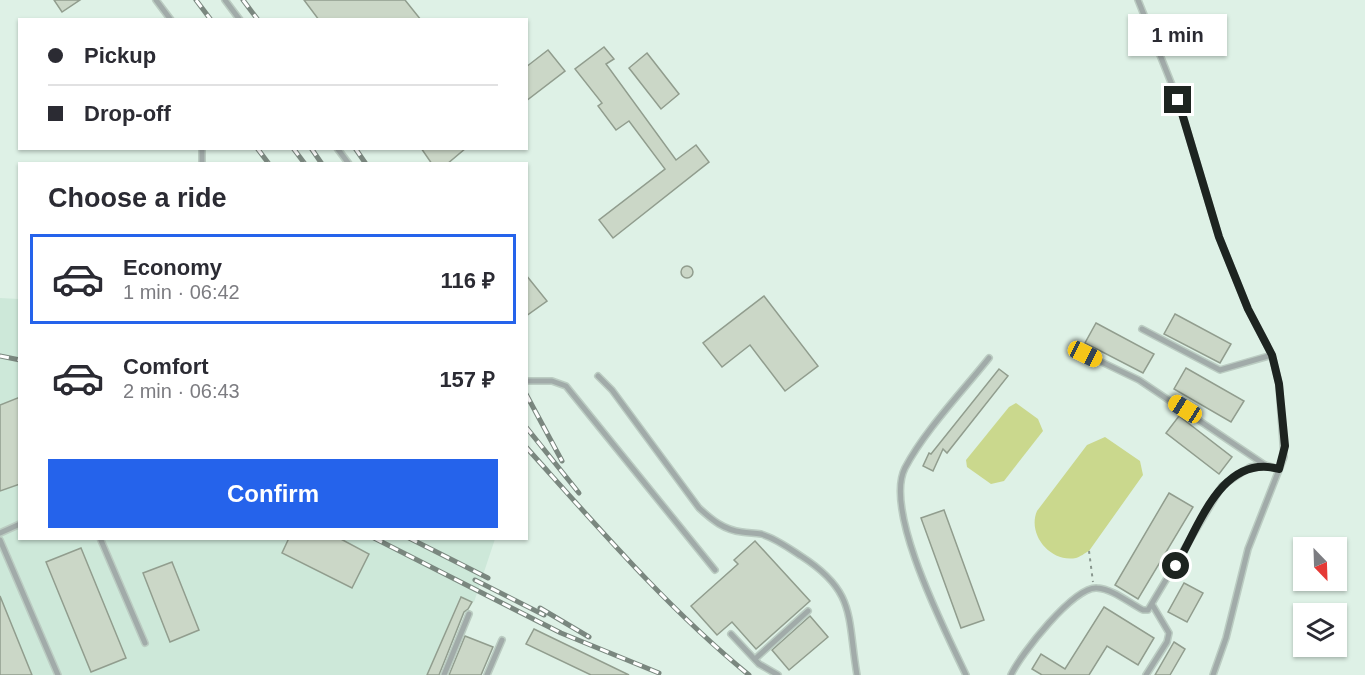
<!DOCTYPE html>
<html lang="en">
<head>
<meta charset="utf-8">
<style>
	body { margin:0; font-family:Helvetica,sans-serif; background:#f2f2f3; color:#2b2b33; height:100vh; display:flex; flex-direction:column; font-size:22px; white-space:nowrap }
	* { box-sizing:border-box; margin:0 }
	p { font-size:20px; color:#7c7c81 }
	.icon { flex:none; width:33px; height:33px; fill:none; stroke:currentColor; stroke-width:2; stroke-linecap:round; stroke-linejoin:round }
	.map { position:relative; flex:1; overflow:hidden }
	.panel { position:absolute; left:18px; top:162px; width:510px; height:378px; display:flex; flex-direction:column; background:#fff; border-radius:0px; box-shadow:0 2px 4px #0004 }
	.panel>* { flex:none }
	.banner { position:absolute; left:18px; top:18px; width:510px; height:132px; border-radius:0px; box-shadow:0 2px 4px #0004; display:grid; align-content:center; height:132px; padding:0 30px; background:#fff }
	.needle { width:39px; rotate:157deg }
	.tools { position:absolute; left:1293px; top:537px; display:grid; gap:12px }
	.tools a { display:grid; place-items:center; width:54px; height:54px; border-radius:0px; background:#fff; box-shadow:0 2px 4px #0004; font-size:30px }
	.end { position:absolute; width:27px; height:27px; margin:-14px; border:8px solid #1d2420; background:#fff; box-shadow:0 0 0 3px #fff }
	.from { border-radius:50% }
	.bubble { position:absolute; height:42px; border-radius:0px; background:#fff; box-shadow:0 2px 4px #0004; font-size:20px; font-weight:700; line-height:42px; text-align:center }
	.car { position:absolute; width:18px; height:36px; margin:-18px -9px; border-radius:8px; box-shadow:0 0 4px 2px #0007; background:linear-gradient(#f5c518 24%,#345 0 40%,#f5c518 0 76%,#345 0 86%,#f5c518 0) }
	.banner b { display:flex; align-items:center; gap:21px; height:57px; font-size:22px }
	.banner b+b { border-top:2px solid #e1e1e2 }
	.banner i { width:15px; height:15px; background:#2b2b33 }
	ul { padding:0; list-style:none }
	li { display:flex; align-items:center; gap:18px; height:90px; margin:0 12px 9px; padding:0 18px; border:3px solid transparent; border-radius:0px }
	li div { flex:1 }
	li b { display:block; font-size:22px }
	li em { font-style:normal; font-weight:700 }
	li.current { border-color:#2563eb }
	li>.icon { width:54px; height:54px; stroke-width:1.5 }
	h2 { padding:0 30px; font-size:27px; line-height:72px }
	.cta { display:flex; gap:12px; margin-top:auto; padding:12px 30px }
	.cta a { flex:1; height:69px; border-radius:0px; background:#2563eb; color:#fff; font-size:24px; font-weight:700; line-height:69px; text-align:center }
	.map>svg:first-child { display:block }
	.built { fill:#cde8d9 }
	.green { fill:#cad88d }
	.building { fill:#cbd7c7; stroke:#919d8e; stroke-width:1.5 }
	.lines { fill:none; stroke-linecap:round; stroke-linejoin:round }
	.lane-casing { stroke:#bbccc2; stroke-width:8 }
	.path { stroke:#88968e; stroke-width:2; stroke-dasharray:3 4.5; stroke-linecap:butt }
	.lane { stroke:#a1aba9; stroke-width:5 }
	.rail-casing { stroke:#7a877f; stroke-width:5 }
	.rail { stroke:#fff; stroke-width:3; stroke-dasharray:9; stroke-linecap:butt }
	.route { stroke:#1d2420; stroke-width:8 }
</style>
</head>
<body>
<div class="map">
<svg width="1365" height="675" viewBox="0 0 1365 675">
	<rect width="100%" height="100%" fill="#def1e6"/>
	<path class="built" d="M 0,298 L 19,299 L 20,538 L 495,539 L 474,602 L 460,597 L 427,675 L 0,675 Z"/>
	<g class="green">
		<path d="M 1016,403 L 1038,419 L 1043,431 L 1004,481 L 991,484 L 967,467 L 966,460 L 1009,407 Z"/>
		<path d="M 1105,437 L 1140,461 L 1143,475 L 1089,551 C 1085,553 1080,557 1076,558 C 1050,563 1027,534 1037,511 L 1087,445 Z"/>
	</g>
	<g class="building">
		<path d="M 54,0 L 80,0 L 62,12 Z"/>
		<path d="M 304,0 L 405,0 L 421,20 L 319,20 Z"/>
		<path d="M 604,47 L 614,59 L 606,64 L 676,160 L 696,145 L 709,162 L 613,238 L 599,220 L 665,169 L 629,121 L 616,130 L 598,106 L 602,103 L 575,69 Z"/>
		<path d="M 548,50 L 565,71 L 526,101 L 526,67 Z"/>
		<path d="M 647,53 L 679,94 L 661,109 L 629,68 Z"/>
		<path d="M 421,148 L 466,148 L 447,164 L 432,164 Z"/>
		<circle cx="687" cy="272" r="6"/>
		<path d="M 526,275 L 547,301 L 526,316 Z"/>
		<path d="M 764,296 L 818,366 L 785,391 L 750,345 L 722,367 L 703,343 Z"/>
		<path d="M 1175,314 L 1231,344 L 1220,363 L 1164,334 Z"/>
		<path d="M 1096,323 L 1154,354 L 1143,373 L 1085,343 Z"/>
		<path d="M 1186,368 L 1244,401 L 1231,422 L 1174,389 Z"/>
		<path d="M 999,369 L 1008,376 L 947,453 L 943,449 L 933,471 L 923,466 L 929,453 L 931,454 Z"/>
		<path d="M 20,397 L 20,484 L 0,491 L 0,405 Z"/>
		<path d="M 1179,416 L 1232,457 L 1219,474 L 1166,433 Z"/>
		<path d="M 1169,493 L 1193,507 L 1138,599 L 1115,585 Z"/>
		<path d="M 944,510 L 984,620 L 961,628 L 921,518 Z"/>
		<path d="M 289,538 L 339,538 L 369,554 L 352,588 L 282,553 Z"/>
		<path d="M 755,541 L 810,601 L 756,649 L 732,622 L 717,635 L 691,606 L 738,564 L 734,560 Z"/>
		<path d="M 81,548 L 126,658 L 91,672 L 46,562 Z"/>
		<path d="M 172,562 L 199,630 L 170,642 L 143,573 Z"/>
		<path d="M 1184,583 L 1203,593 L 1187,622 L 1168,612 Z"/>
		<path d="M 0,596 L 32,675 L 0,675 Z"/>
		<path d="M 461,597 L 472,602 L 468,609 L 464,612 L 439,675 L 427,675 Z"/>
		<path d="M 1104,607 L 1154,638 L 1138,665 L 1107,646 L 1089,675 L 1042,675 L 1032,669 L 1041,654 L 1065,669 Z"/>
		<path d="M 810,616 L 828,637 L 789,670 L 772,650 Z"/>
		<path d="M 534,629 L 629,675 L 591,675 L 526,644 Z"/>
		<path d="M 465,636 L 493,647 L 481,675 L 449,675 Z"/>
		<path d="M 1174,642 L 1185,649 L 1170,675 L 1155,675 Z"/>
	</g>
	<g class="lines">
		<g class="lane-casing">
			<g id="lane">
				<path d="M 156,0 L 171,20"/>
				<path d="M 225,0 L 240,20"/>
				<path d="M 1138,0 L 1178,100 L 1219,237 L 1248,309 L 1272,355 L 1279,384 L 1284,457 L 1248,549 L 1226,638 L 1213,675"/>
				<path d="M 337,148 L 349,164"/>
				<path d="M 202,164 L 202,148"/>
				<path d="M 1142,329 L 1220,370 L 1272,355"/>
				<path d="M 1085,354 L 1139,380 L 1265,465"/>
				<path d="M 598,376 L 612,390 L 699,508 C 712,520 724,530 742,532 C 748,533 755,533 761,534 C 775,538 789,548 801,556 C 857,592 847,617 857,675"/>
				<path d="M 526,381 L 552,381 L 566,386 L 715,570"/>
				<path d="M 0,533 L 20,524"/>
				<path d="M 100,538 L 145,643"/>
				<path d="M 0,540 L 58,675"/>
				<path d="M 731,634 L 759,664 L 778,675"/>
				<path d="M 755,659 L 808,611"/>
				<path d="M 444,675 L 469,614"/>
				<path d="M 487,675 L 502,640"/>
				<path d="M 966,675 C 946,632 883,511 905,468 C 925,430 962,392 989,358"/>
				<path d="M 1011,675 C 1020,655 1074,586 1097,588 C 1113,589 1129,603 1143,610 L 1148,610 L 1222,486 L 1250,467 L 1265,465 L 1279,469"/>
				<path d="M 1146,675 L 1167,642 L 1169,633 L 1153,606"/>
			</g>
		</g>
		<path class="path" d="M 1089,551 L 1093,582"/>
		<use href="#lane" class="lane"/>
		<g class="rail-casing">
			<g id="rail">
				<path d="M 196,0 L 211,20"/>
				<path d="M 243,0 L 258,20"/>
				<path d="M 257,148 L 269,164"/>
				<path d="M 293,148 L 305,164"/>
				<path d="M 311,148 L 322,164"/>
				<path d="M 355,148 L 366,164"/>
				<path d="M 0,356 L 20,360"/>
				<path d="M 526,394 L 562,461"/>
				<path d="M 526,427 L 579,493"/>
				<path d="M 526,447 C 597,526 667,608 749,675"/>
				<path d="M 374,538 L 561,633 L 659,673"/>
				<path d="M 409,538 L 488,578"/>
				<path d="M 475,580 L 544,615"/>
				<path d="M 540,608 L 589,637"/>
			</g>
		</g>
		<use href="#rail" class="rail"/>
	</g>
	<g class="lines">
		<path class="route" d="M 1176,566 C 1199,526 1222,453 1279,469 L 1285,446 L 1279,384 L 1272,355 L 1248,309 L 1219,237 L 1178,100"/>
	</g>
</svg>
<div class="tools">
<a><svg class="needle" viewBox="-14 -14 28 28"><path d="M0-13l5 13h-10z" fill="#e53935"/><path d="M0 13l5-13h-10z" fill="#7c7c81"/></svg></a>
<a><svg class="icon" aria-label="layers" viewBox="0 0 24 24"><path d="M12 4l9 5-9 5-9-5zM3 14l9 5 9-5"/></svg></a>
</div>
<i class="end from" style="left:1176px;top:566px"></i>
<i class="end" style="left:1178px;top:100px"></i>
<div class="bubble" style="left:1128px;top:14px;width:99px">1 min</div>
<i class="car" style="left:1085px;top:354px;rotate:116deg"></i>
<i class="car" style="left:1185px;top:409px;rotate:302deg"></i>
<div class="banner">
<b><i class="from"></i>Pickup</b>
<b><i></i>Drop-off</b>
</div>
<section class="panel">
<h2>Choose a ride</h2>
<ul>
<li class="current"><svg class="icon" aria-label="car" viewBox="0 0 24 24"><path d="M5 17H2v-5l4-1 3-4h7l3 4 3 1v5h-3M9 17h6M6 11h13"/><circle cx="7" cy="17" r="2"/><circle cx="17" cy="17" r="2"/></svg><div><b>Economy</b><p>1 min · 06:42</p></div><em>116 ₽</em></li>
<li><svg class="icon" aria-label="car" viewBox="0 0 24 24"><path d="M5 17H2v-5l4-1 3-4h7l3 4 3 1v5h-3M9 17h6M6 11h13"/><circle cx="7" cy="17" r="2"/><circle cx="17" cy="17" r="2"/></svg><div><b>Comfort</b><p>2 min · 06:43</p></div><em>157 ₽</em></li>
</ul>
<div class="cta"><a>Confirm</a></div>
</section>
</div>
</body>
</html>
